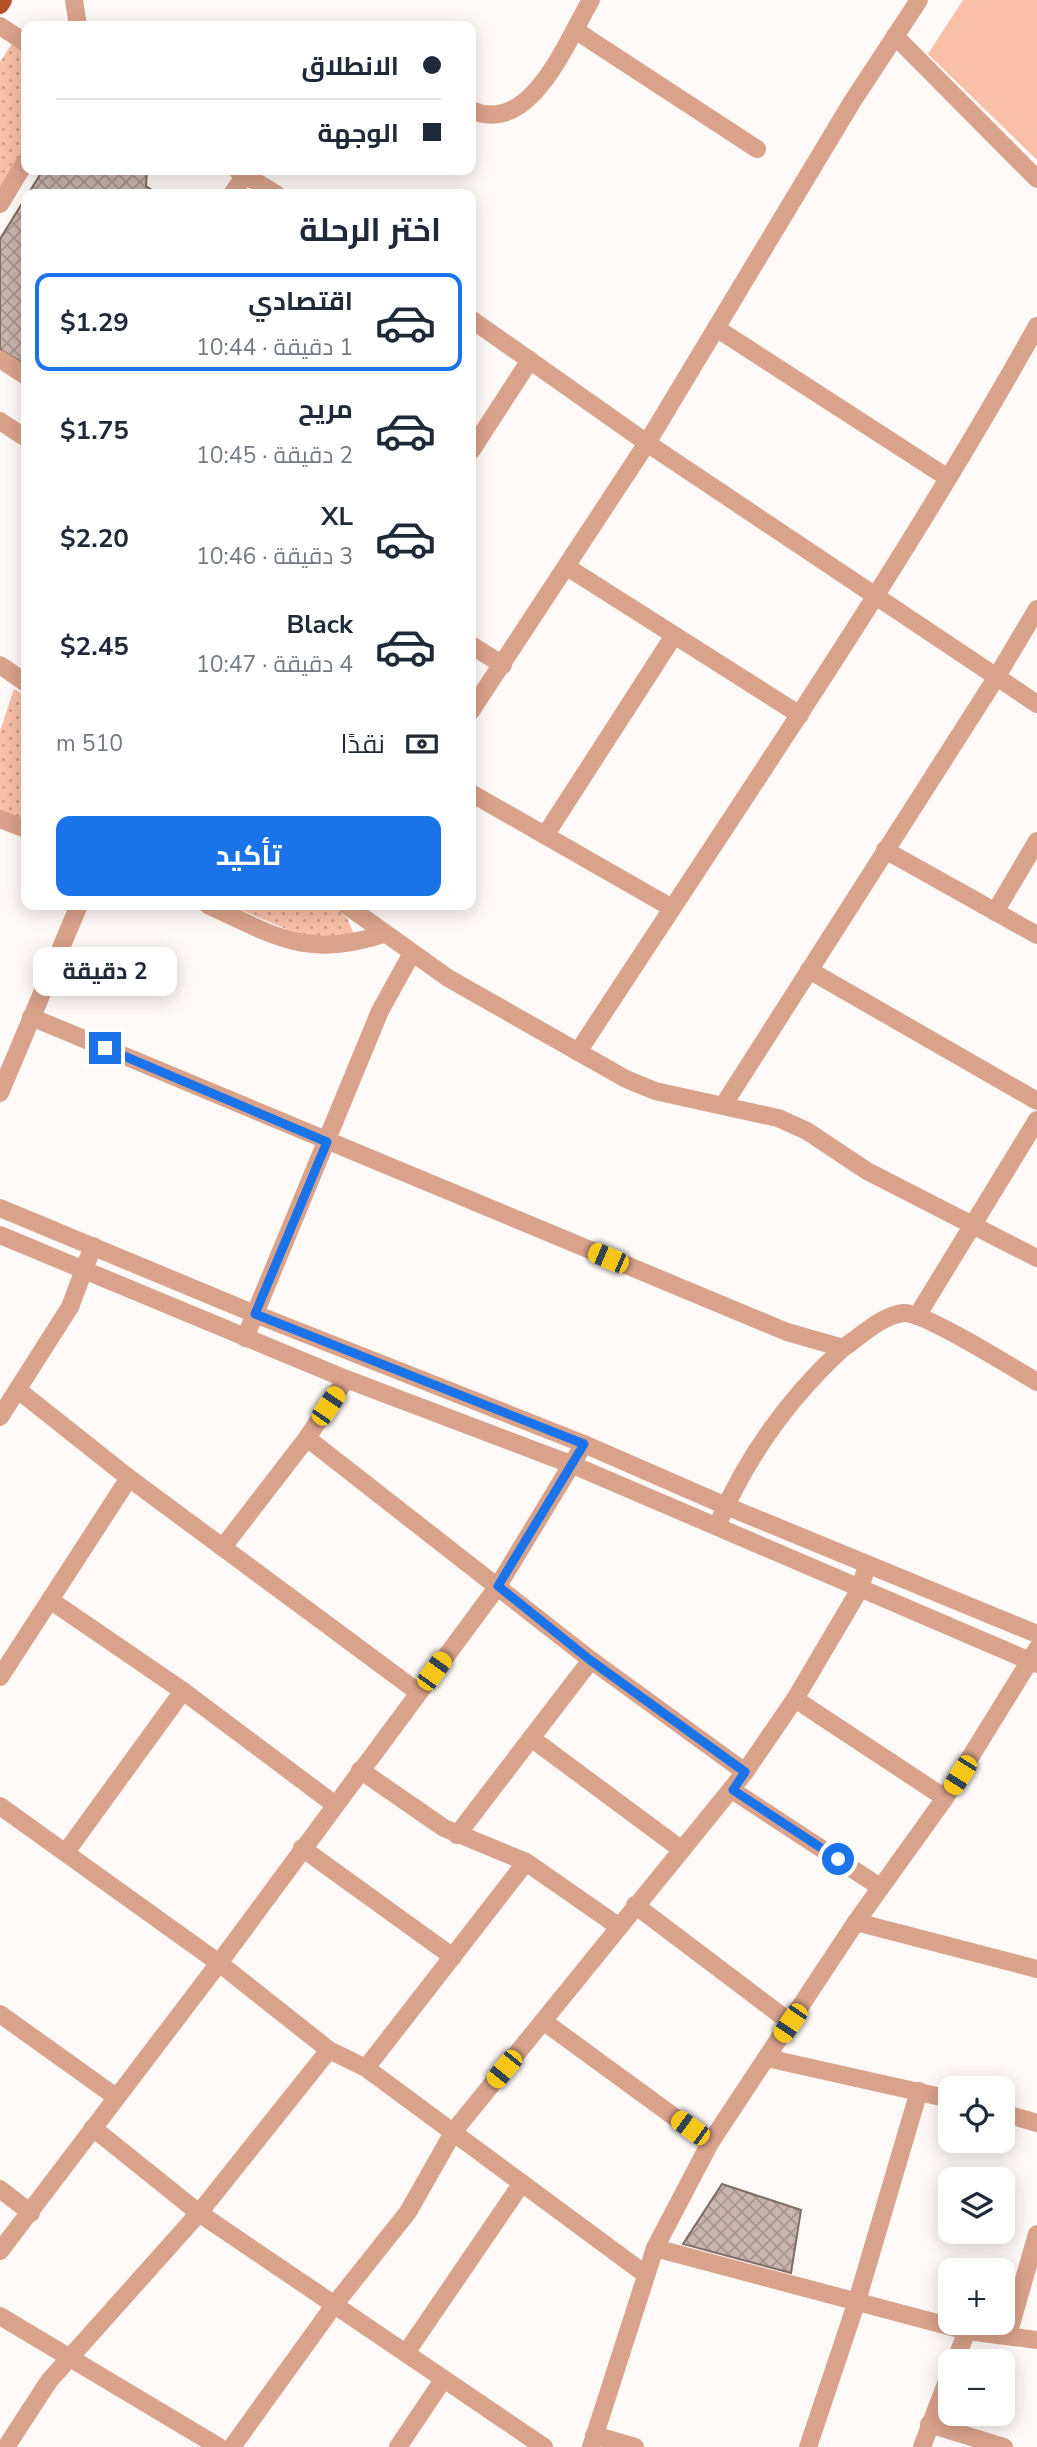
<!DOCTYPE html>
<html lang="ar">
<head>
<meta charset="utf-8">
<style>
	body { margin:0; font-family:"Nunito Sans",Cairo,sans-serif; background:#f6f6f7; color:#1f2937; direction:rtl; height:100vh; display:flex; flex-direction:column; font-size:26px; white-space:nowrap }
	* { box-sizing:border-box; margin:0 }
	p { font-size:23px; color:#747a83 }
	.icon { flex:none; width:38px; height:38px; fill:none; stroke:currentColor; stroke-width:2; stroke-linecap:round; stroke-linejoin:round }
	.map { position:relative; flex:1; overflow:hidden; direction:ltr }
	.drawer { position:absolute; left:21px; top:189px; width:455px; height:721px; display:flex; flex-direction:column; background:#fff; border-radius:14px; box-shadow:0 4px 18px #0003; direction:rtl }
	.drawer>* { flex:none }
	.banner { position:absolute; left:21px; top:21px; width:455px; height:154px; border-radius:14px; box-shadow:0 4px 18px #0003; direction:rtl; display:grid; align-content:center; height:154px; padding:0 35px; background:#fff }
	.fabs { position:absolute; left:938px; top:2076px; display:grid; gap:14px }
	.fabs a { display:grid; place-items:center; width:77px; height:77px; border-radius:14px; background:#fff; box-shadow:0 4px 18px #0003; font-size:35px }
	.end { position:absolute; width:32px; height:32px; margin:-16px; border:9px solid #1a73e8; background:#fff; box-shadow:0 0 0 4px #fff }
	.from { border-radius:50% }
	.bubble { position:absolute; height:49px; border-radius:14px; background:#fff; box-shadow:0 4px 18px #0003; font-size:23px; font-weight:700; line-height:49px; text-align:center; direction:rtl }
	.car { position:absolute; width:21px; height:42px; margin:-21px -10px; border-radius:9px; box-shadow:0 0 5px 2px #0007; background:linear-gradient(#f5c518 24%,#345 0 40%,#f5c518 0 76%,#345 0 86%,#f5c518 0) }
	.banner b { display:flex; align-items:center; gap:24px; height:66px; font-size:26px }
	.banner b+b { border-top:2px solid #e0e1e3 }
	.banner i { width:18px; height:18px; background:#1f2937 }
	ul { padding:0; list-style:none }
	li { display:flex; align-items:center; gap:21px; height:98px; margin:0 14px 10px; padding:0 21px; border:4px solid transparent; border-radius:14px }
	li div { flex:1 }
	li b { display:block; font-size:26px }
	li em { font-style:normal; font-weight:700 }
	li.on { border-color:#1a73e8 }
	li>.icon { width:63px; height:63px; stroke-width:1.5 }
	h2 { padding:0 35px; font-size:32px; line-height:84px }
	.pay { display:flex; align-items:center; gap:18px; height:77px; padding:0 35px; font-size:26px }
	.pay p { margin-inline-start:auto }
	.action { display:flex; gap:14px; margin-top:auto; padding:14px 35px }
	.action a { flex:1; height:80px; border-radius:14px; background:#1a73e8; color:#fff; font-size:28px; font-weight:700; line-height:80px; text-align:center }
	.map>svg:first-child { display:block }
	.grass { fill:url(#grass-dots) }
	.pitch { fill:#f9bfa7 }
	.building { fill:url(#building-cross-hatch); stroke:#7f6c64; stroke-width:2 }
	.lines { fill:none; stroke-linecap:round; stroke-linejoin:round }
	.minor { stroke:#d9a28b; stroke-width:18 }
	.tertiary { stroke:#d9a28b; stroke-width:18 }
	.primary { stroke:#b25123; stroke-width:18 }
	.route { stroke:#1a73e8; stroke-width:9 }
</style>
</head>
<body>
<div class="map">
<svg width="1037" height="2447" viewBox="0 0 1037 2447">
	<defs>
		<pattern id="grass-dots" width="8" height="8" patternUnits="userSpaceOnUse" patternTransform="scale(1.75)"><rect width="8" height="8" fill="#f9bfa7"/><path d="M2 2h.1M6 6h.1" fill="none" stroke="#cb9c89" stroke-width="1.8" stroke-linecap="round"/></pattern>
		<pattern id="building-cross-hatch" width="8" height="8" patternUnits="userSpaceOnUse" patternTransform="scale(1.75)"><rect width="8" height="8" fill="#cab5ad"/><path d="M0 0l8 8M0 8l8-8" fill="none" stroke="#a6948e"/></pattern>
	</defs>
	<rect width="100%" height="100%" fill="#fffaf8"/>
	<g class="grass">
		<path d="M 13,42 L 26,50 L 26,153 L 0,196 L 0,62 Z"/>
		<path d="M 14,689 L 26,697 L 26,821 L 0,810 L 0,731 Z"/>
		<path d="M 229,905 L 333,905 L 347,918 L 354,934 L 331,941 L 298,934 Z"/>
	</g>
	<path class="pitch" d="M 963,0 L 1037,0 L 1037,160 L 928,54 Z"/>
	<g class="building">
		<path d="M 43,170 L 147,170 L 146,186 L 158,194 L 28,194 Z"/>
		<path d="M 26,197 L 26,365 L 0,349 L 0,239 Z"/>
		<path d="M 722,2184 L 801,2210 L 791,2273 L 683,2244 Z"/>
	</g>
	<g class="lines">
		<g class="minor">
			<path d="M 74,0 L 78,26"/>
			<path d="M 0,26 L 26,43"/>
			<path d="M 575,30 L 757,149"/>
			<path d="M 895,36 L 1037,179"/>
			<path d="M 471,110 C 531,137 567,40 591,0"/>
			<path d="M 237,170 L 276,194"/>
			<path d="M 232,194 L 245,175"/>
			<path d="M 0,204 L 26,161"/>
			<path d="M 471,319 L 647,443 L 1037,704"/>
			<path d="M 716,328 L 948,478"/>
			<path d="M 0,359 L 26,376"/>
			<path d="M 0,421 L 26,438"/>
			<path d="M 471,451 L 530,360"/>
			<path d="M 567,567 L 800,715"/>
			<path d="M 471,645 L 503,665"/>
			<path d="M 0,665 L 26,683"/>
			<path d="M 471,711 L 647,443 L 852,102 L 919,0"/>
			<path d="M 471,793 L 672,908"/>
			<path d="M 0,819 L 26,829"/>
			<path d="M 546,834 L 673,637"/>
			<path d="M 885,850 L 1037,935"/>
			<path d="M 208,905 C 277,937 307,959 384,934"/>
			<path d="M 346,905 L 448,978 L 626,1079 L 655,1091 L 778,1118 L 807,1131 L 867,1171 L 1037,1258"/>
			<path d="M 995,912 L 1037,841"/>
			<path d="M 809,970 L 1037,1101"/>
			<path d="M 31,1017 L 787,1332 L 843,1348 C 861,1336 881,1316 903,1313 C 923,1311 1015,1369 1037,1382"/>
			<path d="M 578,1052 C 734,812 897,576 1037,326"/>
			<path d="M 0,1093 L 79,905"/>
			<path d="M 724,1104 L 996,678 L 1037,609"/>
			<path d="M 917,1316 L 1037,1120"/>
			<path d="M 245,1338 L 380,1011 L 412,953"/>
			<path d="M 18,1390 L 129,1478 L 418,1692"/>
			<path d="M 0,1417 L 70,1307 L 93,1246"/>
			<path d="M 307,1438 L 591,1660 L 745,1772"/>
			<path d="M 717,1526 C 746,1457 788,1399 843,1348"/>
			<path d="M 223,1547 L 307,1438 L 346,1379"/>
			<path d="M 50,1600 L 183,1691 L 334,1804"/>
			<path d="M 0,1677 L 129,1478"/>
			<path d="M 795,1699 L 945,1798"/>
			<path d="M 531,1738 L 682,1850"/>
			<path d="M 360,1770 L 444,1828 L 526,1862 L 618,1926"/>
			<path d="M 732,1790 L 880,1887"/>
			<path d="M 0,1806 L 219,1963 L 329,2050 L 366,2068 L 645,2274"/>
			<path d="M 457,1835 L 591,1660"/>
			<path d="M 302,1848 L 453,1957"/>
			<path d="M 66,1852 L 183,1691"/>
			<path d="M 635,1905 L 791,2023"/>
			<path d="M 856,1922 L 1037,1969"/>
			<path d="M 0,2014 L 116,2097"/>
			<path d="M 543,2021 L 710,2143"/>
			<path d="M 767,2058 L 950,2099"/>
			<path d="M 366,2068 L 526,1862"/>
			<path d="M 1003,2113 L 1037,2123"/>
			<path d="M 93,2128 L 199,2213 L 544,2447"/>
			<path d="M 0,2189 L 31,2213"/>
			<path d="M 655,2248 L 967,2331 L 1037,2340"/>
			<path d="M 0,2251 L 219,1963 L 498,1586 L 584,1444"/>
			<path d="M 0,2316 L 219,2447"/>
			<path d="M 1008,2335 L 1037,2234"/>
			<path d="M 406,2353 L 522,2183"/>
			<path d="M 955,2361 L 967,2331"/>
			<path d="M 929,2424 L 1004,2447"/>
			<path d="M 594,2435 L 635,2447"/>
			<path d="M 6,2447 L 49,2381 L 199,2213 L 329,2050"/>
			<path d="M 232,2447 L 335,2304 L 408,2212 L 454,2131 L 745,1772 L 795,1699 L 860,1589 L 867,1565"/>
			<path d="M 398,2447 L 443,2380"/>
			<path d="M 808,2447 L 857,2301 L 919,2091"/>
			<path d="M 922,2447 L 950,2373"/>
		</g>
		<g class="tertiary">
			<path d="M 0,1208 L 255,1314 L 584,1444 L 726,1506 L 1037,1634"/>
			<path d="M 0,1235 L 346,1379 L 573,1465 L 1037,1664"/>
			<path d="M 591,2447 L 655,2248 L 710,2143 L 856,1922 L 945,1798 L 1037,1649"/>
		</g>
		<path class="primary" d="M 0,5 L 3,0"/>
	</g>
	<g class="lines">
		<path class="route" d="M 105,1048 L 327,1142 L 255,1314 L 584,1444 L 498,1586 L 590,1660 L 745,1772 L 733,1790 L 838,1859"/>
	</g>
</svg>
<div class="fabs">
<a><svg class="icon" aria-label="locate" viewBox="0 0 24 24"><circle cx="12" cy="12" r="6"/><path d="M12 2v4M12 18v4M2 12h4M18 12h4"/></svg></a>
<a><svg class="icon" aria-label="layers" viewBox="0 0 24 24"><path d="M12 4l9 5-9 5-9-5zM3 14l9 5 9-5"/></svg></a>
<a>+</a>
<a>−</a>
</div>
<i class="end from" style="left:838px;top:1859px"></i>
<i class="end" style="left:105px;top:1048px"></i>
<div class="bubble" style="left:33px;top:947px;width:144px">2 دقيقة</div>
<i class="car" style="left:608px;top:1258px;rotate:293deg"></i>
<i class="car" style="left:328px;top:1406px;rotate:34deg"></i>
<i class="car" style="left:434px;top:1671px;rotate:36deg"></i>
<i class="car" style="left:960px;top:1775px;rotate:212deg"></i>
<i class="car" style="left:790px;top:2023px;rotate:214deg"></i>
<i class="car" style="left:504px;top:2069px;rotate:219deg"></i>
<i class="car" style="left:690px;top:2128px;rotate:306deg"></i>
<div class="banner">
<b><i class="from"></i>الانطلاق</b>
<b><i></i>الوجهة</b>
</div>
<section class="drawer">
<h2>اختر الرحلة</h2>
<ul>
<li class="on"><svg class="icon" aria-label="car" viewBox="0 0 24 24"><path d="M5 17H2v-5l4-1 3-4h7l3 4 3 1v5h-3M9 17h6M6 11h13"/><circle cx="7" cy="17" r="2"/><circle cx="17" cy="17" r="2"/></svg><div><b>اقتصادي</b><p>1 دقيقة · 10:44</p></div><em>$1.29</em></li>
<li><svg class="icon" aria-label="car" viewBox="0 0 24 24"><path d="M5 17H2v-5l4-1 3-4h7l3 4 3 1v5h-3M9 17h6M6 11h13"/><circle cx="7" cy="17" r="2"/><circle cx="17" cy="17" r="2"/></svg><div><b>مريح</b><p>2 دقيقة · 10:45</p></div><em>$1.75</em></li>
<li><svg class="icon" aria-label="car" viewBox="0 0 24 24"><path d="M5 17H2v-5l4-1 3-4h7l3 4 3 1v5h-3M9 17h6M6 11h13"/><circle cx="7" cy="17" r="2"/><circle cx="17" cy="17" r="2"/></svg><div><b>XL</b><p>3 دقيقة · 10:46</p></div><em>$2.20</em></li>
<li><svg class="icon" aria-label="car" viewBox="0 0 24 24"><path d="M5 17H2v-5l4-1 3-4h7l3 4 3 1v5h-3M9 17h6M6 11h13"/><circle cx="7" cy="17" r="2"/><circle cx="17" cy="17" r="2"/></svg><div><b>Black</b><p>4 دقيقة · 10:47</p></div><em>$2.45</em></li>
</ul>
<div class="pay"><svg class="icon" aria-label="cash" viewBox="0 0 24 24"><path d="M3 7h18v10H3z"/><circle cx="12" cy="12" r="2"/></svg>نقدًا<p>510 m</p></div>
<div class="action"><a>تأكيد</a></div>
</section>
</div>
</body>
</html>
